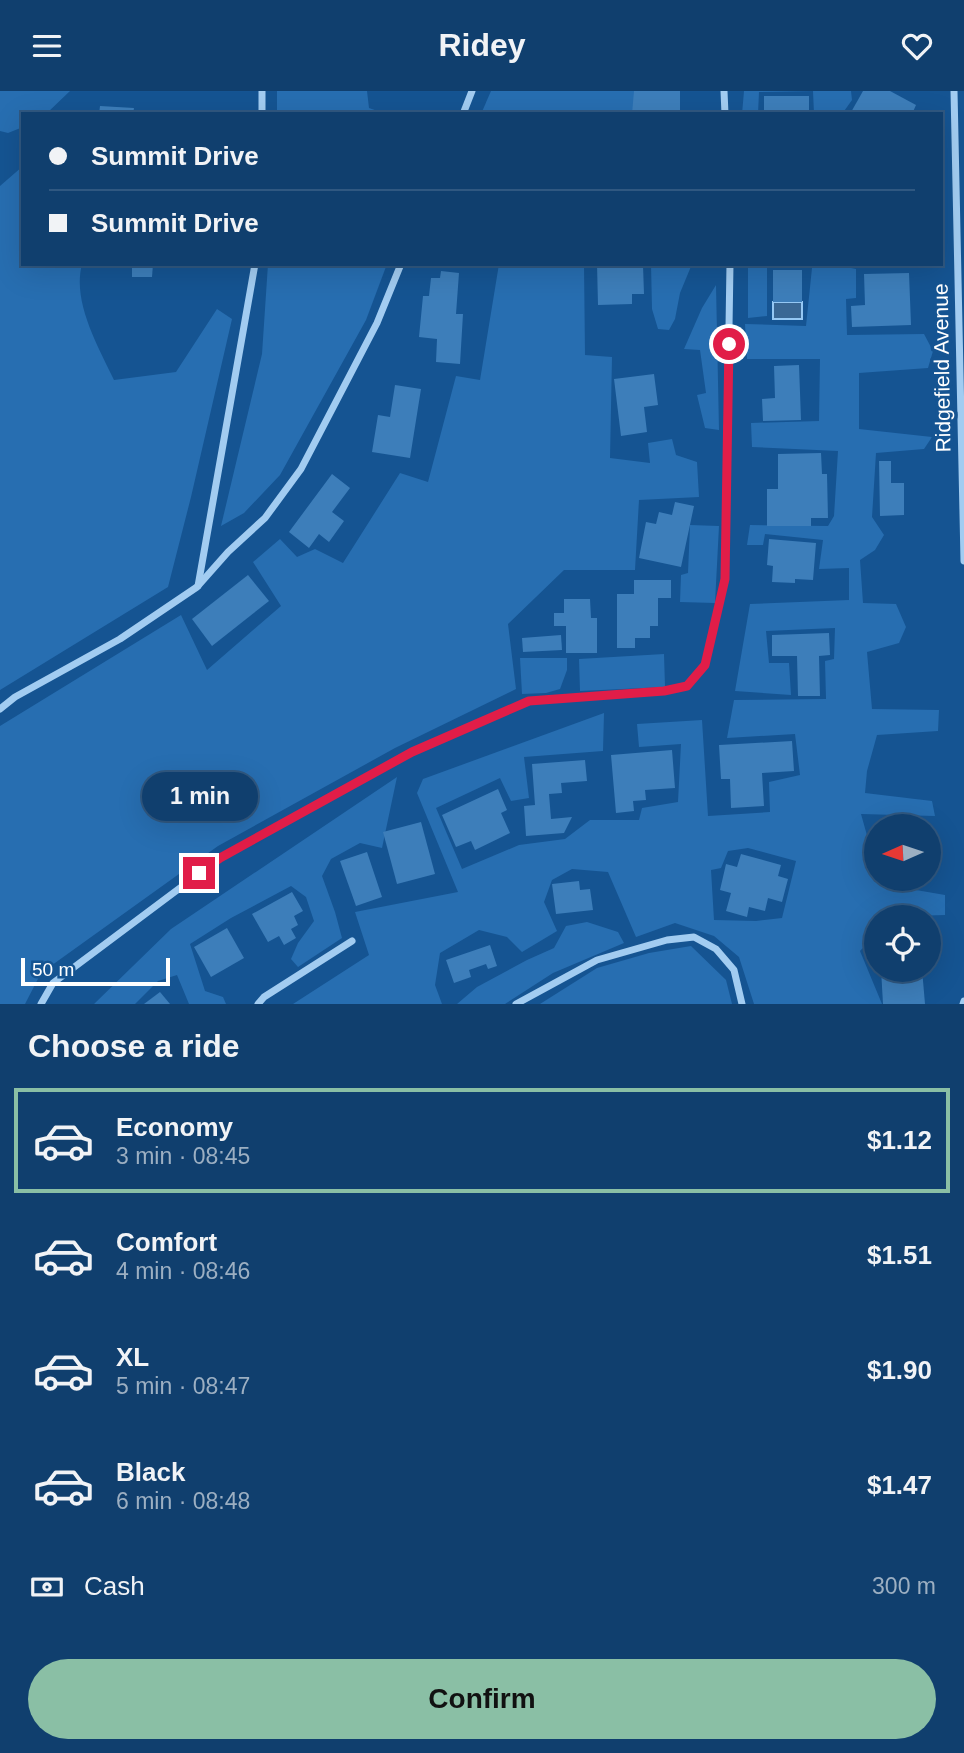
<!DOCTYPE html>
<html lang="en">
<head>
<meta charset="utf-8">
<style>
	body { margin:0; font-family:Arial,sans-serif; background:#1e4a76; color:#f1f3f6; height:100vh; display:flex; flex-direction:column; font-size:26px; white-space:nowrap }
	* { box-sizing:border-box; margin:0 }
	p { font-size:23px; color:#9cafc2 }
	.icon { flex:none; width:38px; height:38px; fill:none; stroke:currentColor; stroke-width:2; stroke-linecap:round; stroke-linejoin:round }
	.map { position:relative; height:913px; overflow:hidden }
	.drawer { display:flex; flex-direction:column; background:#103f6e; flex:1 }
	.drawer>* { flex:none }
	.hud { position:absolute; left:21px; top:21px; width:922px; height:154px; border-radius:0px; box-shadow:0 7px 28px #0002,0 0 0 2px #305881; display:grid; align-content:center; height:154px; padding:0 28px; background:#103f6e }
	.needle { width:46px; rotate:267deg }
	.fabs { position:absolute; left:864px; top:723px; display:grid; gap:14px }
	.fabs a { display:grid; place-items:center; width:77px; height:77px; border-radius:50%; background:#103f6e; box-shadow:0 7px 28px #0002,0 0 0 2px #305881; font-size:35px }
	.scale { position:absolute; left:21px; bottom:18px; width:149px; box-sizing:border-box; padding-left:7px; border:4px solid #fff; border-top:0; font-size:19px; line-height:24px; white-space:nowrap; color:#fff; -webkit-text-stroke:5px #155492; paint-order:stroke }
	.end { position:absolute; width:32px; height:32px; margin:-16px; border:9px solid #e11d48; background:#fff; box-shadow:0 0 0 4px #fff }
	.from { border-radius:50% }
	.bubble { position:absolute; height:49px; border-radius:24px; background:#103f6e; box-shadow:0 7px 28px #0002,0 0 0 2px #305881; font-size:23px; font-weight:800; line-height:49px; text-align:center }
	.hud b { display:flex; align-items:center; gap:24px; height:66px; font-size:26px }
	.hud b+b { border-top:2px solid #305881 }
	.hud i { width:18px; height:18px; background:#f1f3f6 }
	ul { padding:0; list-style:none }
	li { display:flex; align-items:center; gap:21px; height:105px; margin:0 14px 10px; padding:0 14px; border:4px solid transparent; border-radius:0px }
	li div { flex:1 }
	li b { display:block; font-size:26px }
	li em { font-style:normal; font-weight:800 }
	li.current { border-color:#8abfa5 }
	li>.icon { width:63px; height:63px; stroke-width:1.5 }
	h2 { padding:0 28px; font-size:32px; line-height:84px }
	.pay { display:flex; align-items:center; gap:18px; height:77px; padding:0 28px; font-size:26px }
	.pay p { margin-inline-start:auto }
	.button { display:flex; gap:14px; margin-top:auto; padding:14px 28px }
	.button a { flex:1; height:80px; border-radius:42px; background:#8abfa5; color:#111; font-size:28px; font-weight:800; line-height:80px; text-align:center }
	header { display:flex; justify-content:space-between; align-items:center; height:91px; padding:0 28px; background:#103f6e; font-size:32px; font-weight:800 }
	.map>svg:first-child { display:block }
	.green { fill:#276eb1; fill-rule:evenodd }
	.water { fill:#3a6895; stroke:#95c8f4; stroke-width:2 }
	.building { fill:#3d7eba }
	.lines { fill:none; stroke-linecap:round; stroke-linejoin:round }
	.minor { stroke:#a2ccf1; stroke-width:7 }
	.route { stroke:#e11d48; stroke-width:9 }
	.labels { text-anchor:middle; stroke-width:7; stroke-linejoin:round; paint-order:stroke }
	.street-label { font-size:21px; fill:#fff; stroke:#155492 }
</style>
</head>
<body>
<header><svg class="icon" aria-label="menu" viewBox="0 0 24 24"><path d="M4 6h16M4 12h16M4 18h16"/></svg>Ridey<svg class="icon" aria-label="heart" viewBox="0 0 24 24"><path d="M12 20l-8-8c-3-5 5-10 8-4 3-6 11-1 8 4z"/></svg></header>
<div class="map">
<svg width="964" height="913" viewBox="0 0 964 913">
	<rect width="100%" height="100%" fill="#155492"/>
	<g class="green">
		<path d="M 0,0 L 70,0 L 46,23 L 23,23 L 23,36 L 8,42 L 0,40 Z"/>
		<path d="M 277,0 L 367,0 L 369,17 L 386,23 L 277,23 Z"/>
		<path d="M 491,0 L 642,0 L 640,23 L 481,23 Z"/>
		<path d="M 744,0 L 851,0 L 852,9 L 842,23 L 814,23 L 813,0 L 759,1 L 758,23 L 742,23 Z"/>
		<path d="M 23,75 L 23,173 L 82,173 C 72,211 98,255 114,289 L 176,281 L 217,218 L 232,228 L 191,406 L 168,496 L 0,599 L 0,95 Z"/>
		<path d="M 268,173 L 387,173 L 366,229 L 280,384 L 244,422 L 221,435 L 262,263 Z"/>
		<path d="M 499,173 L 584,173 L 585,264 L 612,266 L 610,367 L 650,372 L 648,352 L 672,348 L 676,364 L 697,371 L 699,406 L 639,409 L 635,479 L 564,479 L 508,533 L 516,598 L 395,657 L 218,755 L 41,882 L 25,913 L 0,913 L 0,635 L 181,524 L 207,579 L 281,515 L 253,471 L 280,448 L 297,466 L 315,458 L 343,472 L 400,382 L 428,391 L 456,285 L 480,289 Z"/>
		<path d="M 651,173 L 692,173 L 680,202 L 675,228 L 669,239 L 658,238 L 652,218 Z"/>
		<path d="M 748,173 L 841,173 L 841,175 L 856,178 L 856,207 L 846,208 L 847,244 L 924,243 L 933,260 L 928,277 L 859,282 L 859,338 L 932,346 L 924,358 L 876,362 L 872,426 L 884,444 L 875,459 L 860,469 L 863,512 L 896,513 L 906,536 L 899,552 L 867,561 L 872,618 L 939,619 L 938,640 L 877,644 L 867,680 L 865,702 L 932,710 L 935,725 L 861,723 L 877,780 L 877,788 L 879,788 L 881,793 L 945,804 L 945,824 L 877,826 L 877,842 L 860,860 L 882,913 L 754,913 L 739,866 L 714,845 L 675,832 L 636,846 L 608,781 L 572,778 L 552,789 L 544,811 L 557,840 L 522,861 L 507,846 L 479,839 L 440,862 L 435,894 L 442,913 L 293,913 L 369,864 L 355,821 L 458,801 L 417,702 L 423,688 L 604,622 L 603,660 L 524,666 L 529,707 L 511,710 L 500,687 L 436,717 L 462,778 L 519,754 L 565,748 L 590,729 L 639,729 L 642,717 L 678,711 L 681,653 L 639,656 L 637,633 L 702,629 L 708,725 L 770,721 L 769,691 L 800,684 L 795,643 L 727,647 L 734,609 L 826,608 L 825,570 L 834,568 L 835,537 L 766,540 L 769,572 L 789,572 L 791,604 L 735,600 L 750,513 L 849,509 L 849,477 L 819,478 L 823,449 L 765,443 L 763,454 L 747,454 L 750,434 L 828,435 L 834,425 L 838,360 L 752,356 L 751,332 L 819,330 L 820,268 L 747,268 L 745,233 L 806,235 L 812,177 L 767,176 L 767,225 L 748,227 ZM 748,757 L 796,770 L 782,827 L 756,830 L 714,829 L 711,779 L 721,777 L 728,760 Z"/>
		<path d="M 716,194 L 719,339 L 705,337 L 697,304 L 706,302 L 700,259 L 684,258 L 702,217 Z"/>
		<path d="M 690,434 L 719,435 L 715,512 L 680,511 L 681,484 L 688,482 Z"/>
		<path d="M 664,563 L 665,596 L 580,600 L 579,568 Z"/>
		<path d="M 520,567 L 567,567 L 567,579 L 560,598 L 546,602 L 522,603 Z"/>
		<path d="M 397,686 L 382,757 L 360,752 L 331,768 L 322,785 L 335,821 L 342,847 L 298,876 L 291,868 L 298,852 L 314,830 L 306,806 L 291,795 L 231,827 L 190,853 L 205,900 L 223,906 L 226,913 L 189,913 L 177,884 L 158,890 L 135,913 L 94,913 L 171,838 Z"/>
		<path d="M 587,831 L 618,841 L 624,852 L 553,882 L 505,913 L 457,913 L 477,896 L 527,869 L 554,857 L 566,835 Z"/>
		<path d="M 691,855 L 726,889 L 732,913 L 540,913 L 597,877 L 649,862 Z"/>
	</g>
	<rect class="water" x="773" y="211" width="29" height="17"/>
	<g class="building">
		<path d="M 634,0 L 680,0 L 680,20 L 647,19 L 642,23 L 632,23 Z"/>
		<path d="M 863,0 L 890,0 L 916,14 L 912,23 L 850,23 Z"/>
		<rect x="764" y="5" width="45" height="18"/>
		<path d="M 100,15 L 134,17 L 133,23 L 99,23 Z"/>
		<path d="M 132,173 L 153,173 L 152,186 L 132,186 Z"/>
		<path d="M 597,173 L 643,174 L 644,203 L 632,203 L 632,213 L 598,214 Z"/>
		<rect x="773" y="179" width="29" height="32"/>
		<path d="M 441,180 L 459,182 L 456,223 L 463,223 L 460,273 L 436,271 L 437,248 L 419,246 L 423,205 L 429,205 L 431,187 L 440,187 Z"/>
		<path d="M 909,182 L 911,234 L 852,236 L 851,215 L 865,214 L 864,183 Z"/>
		<path d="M 799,274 L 801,329 L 763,330 L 762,308 L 775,307 L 774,275 Z"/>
		<path d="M 654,283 L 658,314 L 644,316 L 647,341 L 621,345 L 614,288 Z"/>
		<path d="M 395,294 L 421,298 L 410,367 L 372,361 L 378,324 L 390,326 Z"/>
		<path d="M 821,362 L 822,383 L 827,383 L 828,427 L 811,427 L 811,435 L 767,435 L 767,398 L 778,398 L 778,363 Z"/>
		<path d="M 879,370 L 891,370 L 891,392 L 904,392 L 904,424 L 880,425 Z"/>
		<path d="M 332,383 L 350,397 L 332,421 L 344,430 L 329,451 L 319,443 L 309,457 L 289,441 Z"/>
		<path d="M 675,411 L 694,415 L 681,476 L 639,467 L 646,431 L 656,433 L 659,421 L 672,424 Z"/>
		<path d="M 769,448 L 816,452 L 813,489 L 795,488 L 795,492 L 772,491 L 773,475 L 767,474 Z"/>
		<path d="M 248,484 L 269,510 L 212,555 L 192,528 Z"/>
		<path d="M 634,489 L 671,489 L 671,507 L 658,507 L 658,535 L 650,535 L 650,547 L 635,547 L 635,557 L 617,557 L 617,503 L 634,503 Z"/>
		<path d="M 564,508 L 590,508 L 591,527 L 597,527 L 597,562 L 566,562 L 566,535 L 554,535 L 554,522 L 564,522 Z"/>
		<path d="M 829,542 L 830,564 L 819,565 L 820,605 L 798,605 L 797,565 L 772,565 L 772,544 Z"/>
		<path d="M 561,544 L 562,559 L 523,561 L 522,547 Z"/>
		<path d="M 792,650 L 794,680 L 762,682 L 764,715 L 731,717 L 730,688 L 721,688 L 719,654 Z"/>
		<path d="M 672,659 L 675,697 L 645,699 L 646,709 L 633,710 L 634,720 L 616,722 L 611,664 Z"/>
		<path d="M 585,669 L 587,690 L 561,692 L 562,702 L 549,703 L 551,728 L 572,726 L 564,742 L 526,745 L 524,715 L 535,714 L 532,673 Z"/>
		<path d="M 498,698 L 507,719 L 501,722 L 510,742 L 475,759 L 471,750 L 456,756 L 442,724 Z"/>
		<path d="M 421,731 L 435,783 L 397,793 L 383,741 Z"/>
		<path d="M 367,761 L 382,806 L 356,815 L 340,770 Z"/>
		<path d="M 741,763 L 781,774 L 778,785 L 788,788 L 782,811 L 768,807 L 765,820 L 749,816 L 747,826 L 726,820 L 731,802 L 720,799 L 726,773 L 737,776 Z"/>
		<path d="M 579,790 L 580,799 L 590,798 L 593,819 L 556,823 L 552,793 Z"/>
		<path d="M 292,801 L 303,820 L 294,825 L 298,834 L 291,838 L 296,847 L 284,854 L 279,845 L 268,851 L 252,823 Z"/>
		<path d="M 227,837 L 244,867 L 211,886 L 194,856 Z"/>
		<path d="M 490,854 L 497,875 L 488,878 L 486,873 L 469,879 L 471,886 L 454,892 L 446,869 Z"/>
		<path d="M 881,878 L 922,878 L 925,913 L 883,913 Z"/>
		<path d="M 160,901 L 170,913 L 144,913 Z"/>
	</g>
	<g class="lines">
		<g class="minor">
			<path d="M 724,0 L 725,23"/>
			<path d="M 954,0 L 964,470"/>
			<path d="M 262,23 L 262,0"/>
			<path d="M 463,23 L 472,0"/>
			<path d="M 198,495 L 255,173"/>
			<path d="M 0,618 L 15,606 L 120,548 L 197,496 L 228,461 L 265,427 L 301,378 L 377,232 L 401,173"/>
			<path d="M 41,913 L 53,892 L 220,767 L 412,661 L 529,610 L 664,600 L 687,595 L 705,574 L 725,488 L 730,173"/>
			<path d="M 258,913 L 264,906 L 352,850"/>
			<path d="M 516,913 L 597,869 L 667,849 L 694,846 L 716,858 L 734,879 L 742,913"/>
			<path d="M 963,913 L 964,910"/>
		</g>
	</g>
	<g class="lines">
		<path class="route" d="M 199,782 L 220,767 L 412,661 L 529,610 L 664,600 L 687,595 L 705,574 L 725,488 L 729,253"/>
	</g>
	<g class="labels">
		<g class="street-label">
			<text transform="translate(942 277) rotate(-91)" y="7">Ridgefield Avenue</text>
		</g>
	</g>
</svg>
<div class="fabs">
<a><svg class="needle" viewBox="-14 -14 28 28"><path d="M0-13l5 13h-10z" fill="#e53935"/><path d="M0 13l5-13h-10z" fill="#9cafc2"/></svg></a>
<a><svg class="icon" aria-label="locate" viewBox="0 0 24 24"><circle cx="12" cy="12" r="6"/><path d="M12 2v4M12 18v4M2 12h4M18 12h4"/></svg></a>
</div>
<div class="scale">50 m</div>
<i class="end from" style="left:729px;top:253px"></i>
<i class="end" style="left:199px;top:782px"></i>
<div class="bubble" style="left:142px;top:681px;width:116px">1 min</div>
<div class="hud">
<b><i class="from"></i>Summit Drive</b>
<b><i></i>Summit Drive</b>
</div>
</div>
<section class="drawer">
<h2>Choose a ride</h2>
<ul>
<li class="current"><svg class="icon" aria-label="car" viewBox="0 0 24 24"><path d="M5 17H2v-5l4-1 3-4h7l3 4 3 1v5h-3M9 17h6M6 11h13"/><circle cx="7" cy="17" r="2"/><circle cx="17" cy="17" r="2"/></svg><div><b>Economy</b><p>3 min · 08:45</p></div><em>$1.12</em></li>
<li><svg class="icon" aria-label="car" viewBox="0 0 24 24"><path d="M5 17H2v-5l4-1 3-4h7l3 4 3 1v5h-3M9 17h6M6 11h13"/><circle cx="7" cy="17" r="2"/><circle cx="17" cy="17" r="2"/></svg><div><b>Comfort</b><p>4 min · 08:46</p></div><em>$1.51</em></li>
<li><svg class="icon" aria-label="car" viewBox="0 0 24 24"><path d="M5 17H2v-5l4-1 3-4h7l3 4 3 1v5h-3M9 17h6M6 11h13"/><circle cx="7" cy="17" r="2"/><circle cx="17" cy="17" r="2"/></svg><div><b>XL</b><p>5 min · 08:47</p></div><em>$1.90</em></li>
<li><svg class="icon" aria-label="car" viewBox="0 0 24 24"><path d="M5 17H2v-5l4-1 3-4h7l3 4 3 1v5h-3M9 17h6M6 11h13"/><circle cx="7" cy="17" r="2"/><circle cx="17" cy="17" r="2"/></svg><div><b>Black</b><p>6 min · 08:48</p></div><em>$1.47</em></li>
</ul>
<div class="pay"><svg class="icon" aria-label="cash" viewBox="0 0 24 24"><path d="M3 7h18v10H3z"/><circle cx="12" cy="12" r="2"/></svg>Cash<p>300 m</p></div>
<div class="button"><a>Confirm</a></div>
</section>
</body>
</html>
